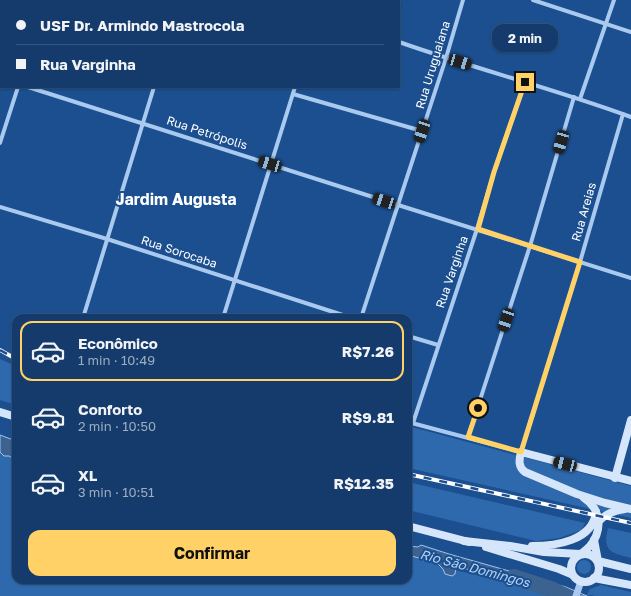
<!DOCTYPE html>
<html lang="pt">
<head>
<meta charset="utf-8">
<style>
	body { margin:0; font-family:"Golos Text",sans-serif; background:#214673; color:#f1f3f6; height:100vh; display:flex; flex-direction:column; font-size:15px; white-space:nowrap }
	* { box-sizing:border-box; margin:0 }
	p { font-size:13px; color:#9dadc1 }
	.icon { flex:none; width:22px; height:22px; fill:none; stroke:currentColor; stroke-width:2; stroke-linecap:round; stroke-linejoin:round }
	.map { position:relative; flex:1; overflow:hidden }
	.details { position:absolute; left:12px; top:314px; width:400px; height:270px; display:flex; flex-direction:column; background:#143b6b; border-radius:12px; box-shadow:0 1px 3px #0004,0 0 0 1px #33557e }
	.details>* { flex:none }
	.hud { position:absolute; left:0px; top:0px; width:400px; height:88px; box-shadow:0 1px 3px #0004,0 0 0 1px #33557e; display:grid; align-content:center; height:88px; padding:0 16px; background:#143b6b }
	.end { position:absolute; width:18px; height:18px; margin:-9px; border:5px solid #ffd166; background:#111; box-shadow:0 0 0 2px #111 }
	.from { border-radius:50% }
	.bubble { position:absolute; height:28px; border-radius:12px; background:#143b6b; box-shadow:0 1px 3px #0004,0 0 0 1px #33557e; font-size:13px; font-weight:700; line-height:28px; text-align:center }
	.car { position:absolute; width:12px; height:24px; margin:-12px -6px; border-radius:5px; box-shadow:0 0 3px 1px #0007; background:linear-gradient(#222 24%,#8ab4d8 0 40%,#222 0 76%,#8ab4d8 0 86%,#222 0) }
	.hud b { display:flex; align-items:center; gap:14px; height:38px; font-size:15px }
	.hud b+b { border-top:1px solid #33557e }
	.hud i { width:10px; height:10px; background:#f1f3f6 }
	ul { padding:7px 0 0; list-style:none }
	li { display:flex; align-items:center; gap:12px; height:60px; margin:0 8px 6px; padding:0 8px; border:2px solid transparent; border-radius:12px }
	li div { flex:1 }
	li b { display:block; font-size:15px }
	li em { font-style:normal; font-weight:700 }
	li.selected { border-color:#ffd166 }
	li>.icon { width:36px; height:36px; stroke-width:1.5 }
	.action { display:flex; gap:8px; margin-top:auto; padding:8px 16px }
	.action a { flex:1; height:46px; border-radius:12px; background:#ffd166; color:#111; font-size:16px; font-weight:700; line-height:46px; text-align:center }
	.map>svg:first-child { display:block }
	.green { fill:#2e69ad }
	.water { fill:#3c6290; stroke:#9cc4f0 }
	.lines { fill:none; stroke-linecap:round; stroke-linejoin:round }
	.river { stroke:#3c6290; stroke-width:16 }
	.minor { stroke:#a9c9ee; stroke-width:4 }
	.tertiary { stroke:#a9c9ee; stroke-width:7 }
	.secondary { stroke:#d6e6fa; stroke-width:8 }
	.rail-casing { stroke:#fff; stroke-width:4 }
	.rail { stroke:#1b4f8f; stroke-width:2.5; stroke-dasharray:8; stroke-linecap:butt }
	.route { stroke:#ffd166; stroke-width:5 }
	.labels { text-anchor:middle; stroke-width:4; stroke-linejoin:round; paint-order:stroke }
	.street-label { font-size:12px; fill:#fff; stroke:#1b4f8f }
	.water-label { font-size:13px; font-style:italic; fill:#b5d3f5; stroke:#1b4f8f }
	.district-label { font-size:16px; font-weight:bold; fill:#fff; stroke:#1b4f8f }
</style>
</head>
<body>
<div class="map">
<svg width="631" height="596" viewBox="0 0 631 596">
	<rect width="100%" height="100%" fill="#1b4f8f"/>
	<g class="green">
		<path d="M 0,359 L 16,366 L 16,405 L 0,400 Z"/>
		<path d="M 408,426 L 631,486 L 631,518 L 408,468 Z"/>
		<path d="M 0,452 L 4,456 L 9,456 L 16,460 L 16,580 L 408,580 L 408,555 L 437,563 L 438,566 L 524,586 L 550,596 L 0,596 Z"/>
		<path d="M 408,482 L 585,523 L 582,530 L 559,538 L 536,541 L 408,510 Z"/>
		<path d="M 608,528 L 631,533 L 631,558 C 611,553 602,551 608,528 Z"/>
		<circle cx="584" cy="567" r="7"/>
		<path d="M 601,585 L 631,592 L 631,596 L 595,596 L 590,595 L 586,596 L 590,589 Z"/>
	</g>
	<g class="water">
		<path d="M 0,435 L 16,441 L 16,460 L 9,456 L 4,456 L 0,452 Z"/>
		<path d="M 421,545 L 449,554 L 566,587 L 587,596 L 559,596 L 539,584 L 505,579 L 501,575 L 494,572 L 456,568 L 455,574 L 452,576 L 445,574 L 443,569 L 437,563 L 408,555 L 408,546 L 418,547 Z"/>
	</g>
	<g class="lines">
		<path class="river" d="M 514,577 L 551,589 L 565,596"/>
		<g class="minor">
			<path d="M 171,0 L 175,1"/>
			<path d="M 533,0 L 631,32"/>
			<path d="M 44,1 L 45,0"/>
			<path d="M 182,1 L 182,0"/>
			<path d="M 319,1 L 319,0"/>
			<path d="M 399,42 C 476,69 555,89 631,117"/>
			<path d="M 0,78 L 1,78"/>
			<path d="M 28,87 L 398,205 L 631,278"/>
			<path d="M 293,94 L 422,131"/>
			<path d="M 580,99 L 614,0"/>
			<path d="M 0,143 L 18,87"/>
			<path d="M 0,207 L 107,239 L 352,318"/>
			<path d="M 83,318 L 154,87"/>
			<path d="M 223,318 L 295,87"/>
			<path d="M 361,318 L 446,58 L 463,0"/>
			<path d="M 408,336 L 438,345"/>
			<path d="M 408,422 L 521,452 L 580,262 L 623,114"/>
			<path d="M 413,423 L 477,229 L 494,172 L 525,82"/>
			<path d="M 468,437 L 530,246 L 574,97"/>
		</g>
		<path class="tertiary" d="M 576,596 L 581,581"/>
		<g class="secondary">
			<path d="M 0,412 L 16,417"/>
			<path d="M 615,478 L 631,420"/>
			<path d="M 631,481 L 521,452 C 519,460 518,467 525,472 L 577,494 L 605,503 L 631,509"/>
			<path d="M 599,521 C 606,514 614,510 625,509"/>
			<path d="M 408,526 L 469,542"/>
			<path d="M 594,540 L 598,561 L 631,569"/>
			<path d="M 464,541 L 510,546 L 544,552 L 580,554 C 584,552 587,549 590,546 C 603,530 601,509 584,498"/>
			<path d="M 532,546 C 555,546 593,541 596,512"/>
			<path d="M 486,547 L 559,569 L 571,574"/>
			<circle cx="585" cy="568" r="14"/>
			<path d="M 594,578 L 631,585"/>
		</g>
		<g class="rail-casing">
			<g id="rail">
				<path d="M 0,350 L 16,359"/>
				<path d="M 408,474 L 631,523"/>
			</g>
		</g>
		<use href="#rail" class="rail"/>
	</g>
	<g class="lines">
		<path class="route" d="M 478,408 L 468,437 L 521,452 L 580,262 L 478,229 L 494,172 L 525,82"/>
	</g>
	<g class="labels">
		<g class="street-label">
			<text transform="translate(433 65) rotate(-73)" y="4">Rua Uruguaiana</text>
			<text transform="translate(207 133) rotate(18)" y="4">Rua Petrópolis</text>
			<text transform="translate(584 212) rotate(-74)" y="4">Rua Areias</text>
			<text transform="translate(179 252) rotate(18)" y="4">Rua Sorocaba</text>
			<text transform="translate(452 272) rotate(-71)" y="4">Rua Varginha</text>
		</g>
		<g class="water-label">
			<text transform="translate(475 568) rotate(15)" y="5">Rio São Domingos</text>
		</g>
		<g class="district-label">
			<text x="176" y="205">Jardim Augusta</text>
		</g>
	</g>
</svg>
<i class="end from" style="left:478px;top:408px"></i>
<i class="end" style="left:525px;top:82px"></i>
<div class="bubble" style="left:492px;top:24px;width:66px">2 min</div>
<i class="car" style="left:460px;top:62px;rotate:107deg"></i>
<i class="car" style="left:422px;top:131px;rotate:198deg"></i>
<i class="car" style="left:561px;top:142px;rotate:196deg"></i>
<i class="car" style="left:270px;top:164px;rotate:287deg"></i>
<i class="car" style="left:384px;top:201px;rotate:288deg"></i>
<i class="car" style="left:506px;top:320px;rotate:198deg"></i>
<i class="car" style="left:565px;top:464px;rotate:285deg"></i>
<div class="hud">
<b><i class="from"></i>USF Dr. Armindo Mastrocola</b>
<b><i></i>Rua Varginha</b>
</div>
<section class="details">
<ul>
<li class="selected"><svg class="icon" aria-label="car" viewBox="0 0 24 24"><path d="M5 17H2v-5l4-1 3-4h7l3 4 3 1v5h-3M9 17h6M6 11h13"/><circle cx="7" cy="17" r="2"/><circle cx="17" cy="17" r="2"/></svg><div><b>Econômico</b><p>1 min · 10:49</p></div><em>R$7.26</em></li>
<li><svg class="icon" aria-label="car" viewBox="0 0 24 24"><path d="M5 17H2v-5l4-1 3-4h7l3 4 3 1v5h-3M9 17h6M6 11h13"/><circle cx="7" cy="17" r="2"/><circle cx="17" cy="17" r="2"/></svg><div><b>Conforto</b><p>2 min · 10:50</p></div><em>R$9.81</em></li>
<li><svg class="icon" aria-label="car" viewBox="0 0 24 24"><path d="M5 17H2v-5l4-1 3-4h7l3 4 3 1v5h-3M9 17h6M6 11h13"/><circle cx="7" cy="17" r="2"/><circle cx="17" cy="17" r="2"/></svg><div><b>XL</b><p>3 min · 10:51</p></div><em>R$12.35</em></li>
</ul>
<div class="action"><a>Confirmar</a></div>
</section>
</div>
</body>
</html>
